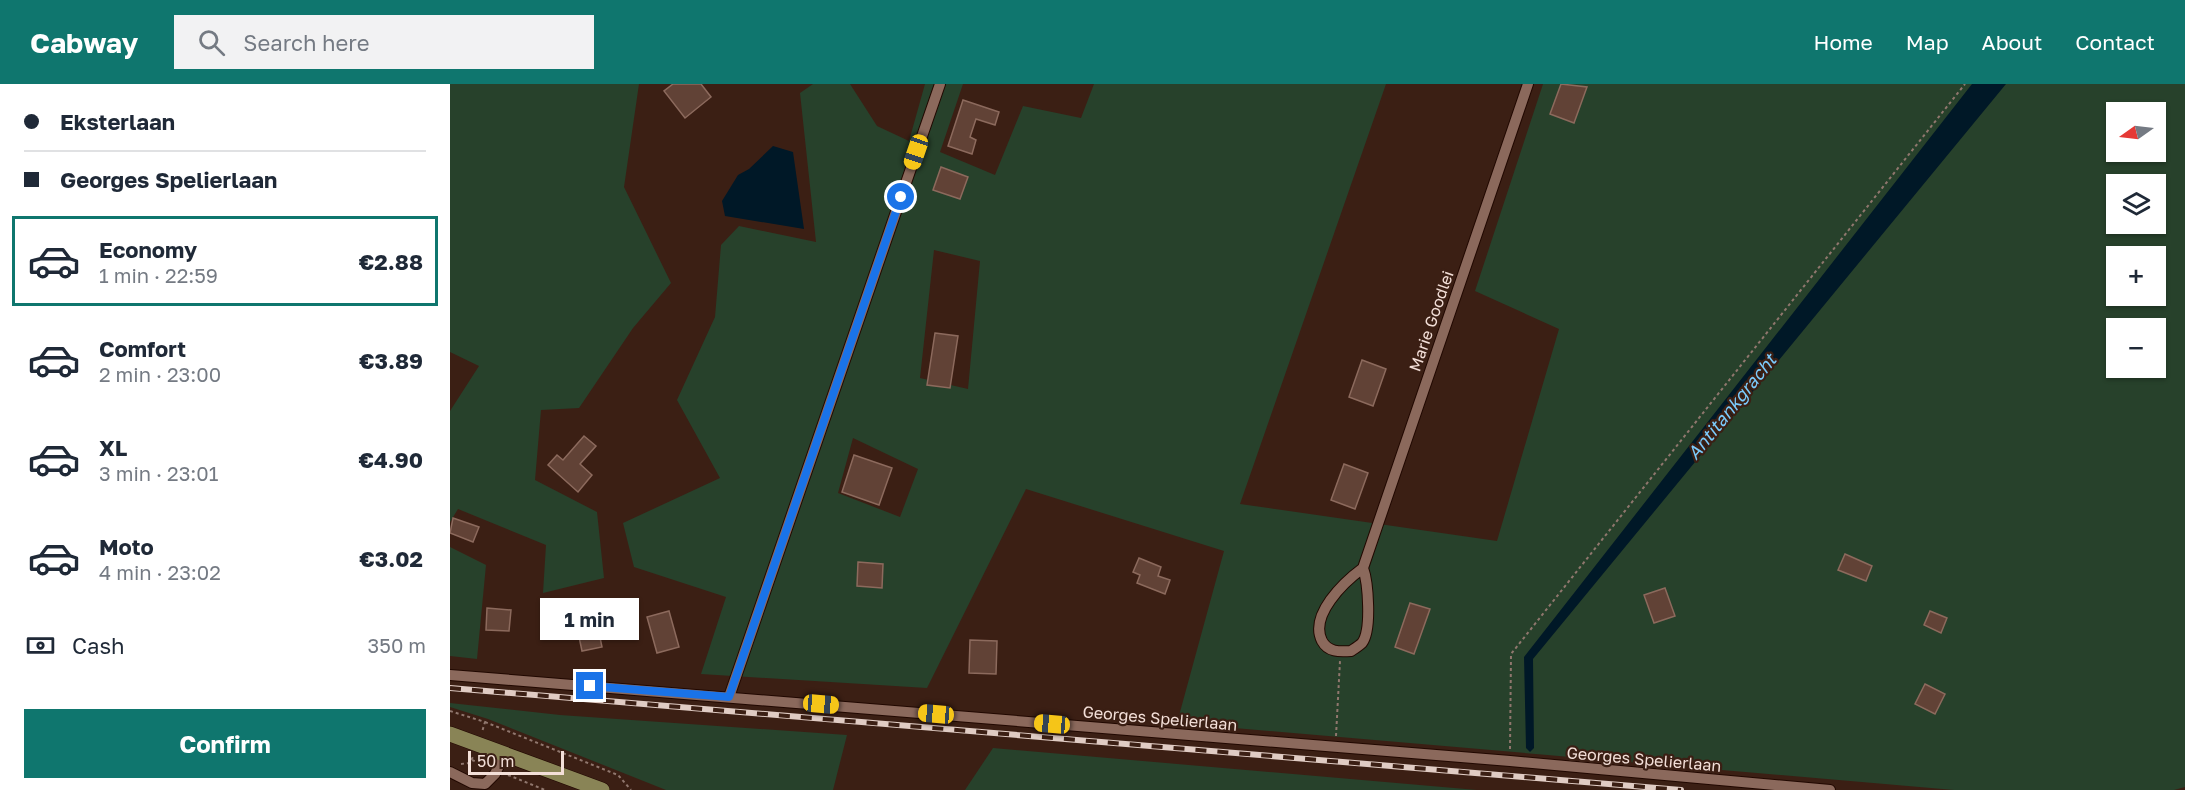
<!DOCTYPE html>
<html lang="en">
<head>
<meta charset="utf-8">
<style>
	body { margin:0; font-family:"Golos Text",sans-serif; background:#f2f2f3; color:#1f2937; height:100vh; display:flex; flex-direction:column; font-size:22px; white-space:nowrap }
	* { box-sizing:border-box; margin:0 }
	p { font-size:20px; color:#747a83 }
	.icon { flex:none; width:33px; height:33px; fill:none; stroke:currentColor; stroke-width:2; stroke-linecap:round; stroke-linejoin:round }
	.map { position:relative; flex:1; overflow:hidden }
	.panel { display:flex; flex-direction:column; background:#fff; width:450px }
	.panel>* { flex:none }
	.guide { display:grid; align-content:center; height:132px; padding:0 24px; background:#fff }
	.needle { width:39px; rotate:256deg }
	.tools { position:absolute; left:1656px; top:18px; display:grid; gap:12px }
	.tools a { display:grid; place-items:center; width:60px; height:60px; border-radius:0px; background:#fff; box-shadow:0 2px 4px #0004; font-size:30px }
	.scale { position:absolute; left:18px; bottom:15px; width:96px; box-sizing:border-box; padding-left:6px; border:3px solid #f3dfd8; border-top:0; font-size:16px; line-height:21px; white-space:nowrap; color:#f3dfd8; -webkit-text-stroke:4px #3b1f14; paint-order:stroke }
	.end { position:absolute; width:27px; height:27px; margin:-14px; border:8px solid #1a73e8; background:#fff; box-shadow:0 0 0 3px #fff }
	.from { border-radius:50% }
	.bubble { position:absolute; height:42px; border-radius:0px; background:#fff; box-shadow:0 2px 4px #0004; font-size:20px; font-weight:700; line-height:42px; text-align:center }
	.car { position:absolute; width:18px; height:36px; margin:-18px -9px; border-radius:8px; box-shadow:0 0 4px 2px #0007; background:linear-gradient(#f5c518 24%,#345 0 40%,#f5c518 0 76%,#345 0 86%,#f5c518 0) }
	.guide b { display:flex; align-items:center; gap:21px; height:57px; font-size:22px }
	.guide b+b { border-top:2px solid #e0e1e3 }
	.guide i { width:15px; height:15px; background:#1f2937 }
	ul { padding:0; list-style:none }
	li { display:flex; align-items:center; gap:18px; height:90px; margin:0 12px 9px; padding:0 12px; border:3px solid transparent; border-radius:0px }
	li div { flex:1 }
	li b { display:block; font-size:22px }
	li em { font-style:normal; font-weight:700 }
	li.active { border-color:#0f766e }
	li>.icon { width:54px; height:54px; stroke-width:1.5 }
	.pay { display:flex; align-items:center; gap:15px; height:66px; padding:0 24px; font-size:22px }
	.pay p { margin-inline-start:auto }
	.action { display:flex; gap:12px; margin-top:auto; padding:12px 24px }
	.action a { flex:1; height:69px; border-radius:0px; background:#0f766e; color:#fff; font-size:24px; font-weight:700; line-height:69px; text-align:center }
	header { display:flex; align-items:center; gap:36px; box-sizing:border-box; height:84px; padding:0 30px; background:#0f766e; color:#fff }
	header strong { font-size:28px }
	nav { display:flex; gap:33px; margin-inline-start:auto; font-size:21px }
	.search { width:420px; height:54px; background:#f2f2f3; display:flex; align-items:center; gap:15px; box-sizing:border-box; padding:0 21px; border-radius:0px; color:#747a83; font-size:22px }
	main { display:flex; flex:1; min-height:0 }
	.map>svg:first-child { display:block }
	.green { fill:#27412b; fill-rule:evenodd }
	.water { fill:#001827 }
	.building { fill:#614236; stroke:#8c6a5d; stroke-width:1.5 }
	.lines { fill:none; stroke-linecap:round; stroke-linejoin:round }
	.minor-casing { stroke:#210801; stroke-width:12 }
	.secondary-casing { stroke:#210801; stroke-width:16 }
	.path { stroke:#90776e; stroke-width:2; stroke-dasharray:3 3; stroke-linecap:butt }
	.minor { stroke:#8b695c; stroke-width:10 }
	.secondary { stroke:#898456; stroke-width:15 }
	.rail-casing { stroke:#e0ccc4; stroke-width:6 }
	.rail { stroke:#3b1f14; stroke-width:4; stroke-dasharray:11; stroke-linecap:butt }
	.route { stroke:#1a73e8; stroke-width:8 }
	.labels { text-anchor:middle; stroke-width:4.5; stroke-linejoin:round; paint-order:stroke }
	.street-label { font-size:16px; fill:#f3dfd8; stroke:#3b1f14 }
	.water-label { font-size:18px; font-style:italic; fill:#7bcbfc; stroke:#3b1f14 }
</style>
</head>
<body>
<header>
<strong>Cabway</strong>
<div class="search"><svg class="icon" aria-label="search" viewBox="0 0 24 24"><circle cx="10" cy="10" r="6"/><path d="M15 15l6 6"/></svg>Search here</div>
<nav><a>Home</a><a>Map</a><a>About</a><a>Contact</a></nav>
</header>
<main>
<section class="panel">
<div class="guide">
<b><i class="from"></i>Eksterlaan</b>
<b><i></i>Georges Spelierlaan</b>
</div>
<ul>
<li class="active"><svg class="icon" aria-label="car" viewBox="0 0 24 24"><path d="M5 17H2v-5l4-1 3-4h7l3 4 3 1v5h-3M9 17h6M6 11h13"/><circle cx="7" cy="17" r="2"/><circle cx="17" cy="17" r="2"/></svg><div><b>Economy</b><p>1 min · 22:59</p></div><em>€2.88</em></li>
<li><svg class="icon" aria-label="car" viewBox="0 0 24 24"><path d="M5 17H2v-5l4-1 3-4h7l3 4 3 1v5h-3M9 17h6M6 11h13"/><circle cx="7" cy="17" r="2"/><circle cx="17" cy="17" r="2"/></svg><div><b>Comfort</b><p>2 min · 23:00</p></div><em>€3.89</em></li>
<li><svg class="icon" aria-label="car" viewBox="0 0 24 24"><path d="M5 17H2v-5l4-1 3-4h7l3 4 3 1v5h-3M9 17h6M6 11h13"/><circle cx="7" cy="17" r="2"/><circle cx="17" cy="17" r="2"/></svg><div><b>XL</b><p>3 min · 23:01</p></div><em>€4.90</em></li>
<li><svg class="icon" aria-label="car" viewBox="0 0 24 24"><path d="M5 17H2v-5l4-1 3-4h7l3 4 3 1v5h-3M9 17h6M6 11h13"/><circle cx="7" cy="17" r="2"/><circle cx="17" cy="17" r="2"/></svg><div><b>Moto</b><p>4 min · 23:02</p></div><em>€3.02</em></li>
</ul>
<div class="pay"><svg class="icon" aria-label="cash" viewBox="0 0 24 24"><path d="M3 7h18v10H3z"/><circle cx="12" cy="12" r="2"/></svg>Cash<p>350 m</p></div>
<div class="action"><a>Confirm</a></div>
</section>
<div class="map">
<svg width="1735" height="706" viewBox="0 0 1735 706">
	<rect width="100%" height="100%" fill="#3b1f14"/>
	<g class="green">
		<path d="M 0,0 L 189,0 L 174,103 L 221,199 L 183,244 L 129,324 L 91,326 L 85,396 L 147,428 L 154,494 L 93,509 L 96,461 L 8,425 L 0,438 L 0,327 L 29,282 L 0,268 Z"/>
		<path d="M 363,0 L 400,0 L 427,42 L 459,57 L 475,0 L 513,0 L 490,68 L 545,91 L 573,22 L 631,34 L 644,0 L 936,0 L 790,420 L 1047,457 L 1109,245 L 1025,207 L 1093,0 L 1735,0 L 1735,703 L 1724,706 L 1504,706 L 727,639 L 774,467 L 576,405 L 477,604 L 251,590 L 276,513 L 184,483 L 173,439 L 270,394 L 227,316 L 265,233 L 271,161 L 289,142 L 366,158 L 350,9 ZM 1666,28 L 1706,28 L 1706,68 L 1666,68 ZM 1666,100 L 1706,100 L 1706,140 L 1666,140 ZM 484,166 L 530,177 L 518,305 L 470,294 ZM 1666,172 L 1706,172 L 1706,212 L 1666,212 ZM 1666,244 L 1706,244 L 1706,284 L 1666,284 ZM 403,354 L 468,385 L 450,433 L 388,409 Z"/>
		<path d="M 0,463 L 36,481 L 27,575 L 0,572 Z"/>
		<path d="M 0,619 L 110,631 L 397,651 L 383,706 L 216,706 L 38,635 L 0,623 Z"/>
		<path d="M 543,664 L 1027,706 L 515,706 Z"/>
	</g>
	<g class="water">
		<path d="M 1522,0 L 1556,0 L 1083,575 L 1084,664 L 1080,668 L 1076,664 L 1074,573 Z"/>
		<path d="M 323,62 L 343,68 L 354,145 L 275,132 L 272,117 L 288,91 L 299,85 Z"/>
	</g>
	<g class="building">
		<path d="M 223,0 L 251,0 L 261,13 L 235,34 L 214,7 Z"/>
		<path d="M 1111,0 L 1137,3 L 1124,39 L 1100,30 Z"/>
		<path d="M 513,16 L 549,28 L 545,41 L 526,35 L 520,53 L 526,56 L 522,70 L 498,62 Z"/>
		<path d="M 491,83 L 518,93 L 510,115 L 483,106 Z"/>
		<path d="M 485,249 L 508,252 L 500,304 L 477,301 Z"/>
		<path d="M 912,276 L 936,285 L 923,322 L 899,313 Z"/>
		<path d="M 134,352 L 146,362 L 130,380 L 142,391 L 128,408 L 98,381 L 107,371 L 113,376 Z"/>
		<path d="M 404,371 L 442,384 L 429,421 L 392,408 Z"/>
		<path d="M 894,380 L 918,389 L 905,425 L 881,416 Z"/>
		<path d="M 3,434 L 29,443 L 23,458 L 0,449 Z"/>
		<path d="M 1395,470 L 1422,482 L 1416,497 L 1388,486 Z"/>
		<path d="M 689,474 L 711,483 L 708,492 L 720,496 L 715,510 L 687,499 L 690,491 L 683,488 Z"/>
		<path d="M 408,478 L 433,480 L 432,504 L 407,502 Z"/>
		<path d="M 1215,504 L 1225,532 L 1204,539 L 1194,511 Z"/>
		<path d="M 960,519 L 980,525 L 964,570 L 945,563 Z"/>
		<path d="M 37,524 L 61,526 L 59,547 L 36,546 Z"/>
		<path d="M 219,527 L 229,563 L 207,569 L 197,533 Z"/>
		<path d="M 1480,527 L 1497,534 L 1491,549 L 1474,541 Z"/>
		<path d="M 148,544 L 152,563 L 132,567 L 128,548 Z"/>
		<path d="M 520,556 L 547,557 L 546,590 L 519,589 Z"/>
		<path d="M 1475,600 L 1495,610 L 1485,630 L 1465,620 Z"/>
	</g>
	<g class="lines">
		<g class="minor-casing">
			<g id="minor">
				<path d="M 913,484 C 918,498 922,546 912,559 C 909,562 904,565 901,567 C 889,568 878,568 872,557 C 859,531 894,498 913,484 L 1078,0"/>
				<path d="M 0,591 L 1060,677 L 1380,706"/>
				<path d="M 279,613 L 490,0"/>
				<path d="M 0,688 L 22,699 L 35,700 L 45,690 L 54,671"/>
			</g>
		</g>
		<g class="secondary-casing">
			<path id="secondary" d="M 0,650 L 152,706"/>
		</g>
		<g class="path">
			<path d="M 0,627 L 35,638 L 32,648"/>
			<path d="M 35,638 L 168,691 L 181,706"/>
			<path d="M 886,652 L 890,577"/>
			<path d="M 1060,665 L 1061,570 L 1515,0"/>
			<path d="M 22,676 L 36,682"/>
			<path d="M 11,680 L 19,679 L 23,673"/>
			<path d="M 58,691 L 95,706"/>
		</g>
		<use href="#minor" class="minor"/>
		<use href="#secondary" class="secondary"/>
		<g class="rail-casing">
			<path id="rail" d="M 0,604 L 1231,706"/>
		</g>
		<use href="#rail" class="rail"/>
	</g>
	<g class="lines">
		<path class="route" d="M 140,602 L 279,613 L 451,113"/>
	</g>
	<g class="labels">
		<g class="street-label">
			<text transform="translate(981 237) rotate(-71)" y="6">Marie Goodlei</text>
			<text transform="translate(710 634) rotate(5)" y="6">Georges Spelierlaan</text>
			<text transform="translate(1194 675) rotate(5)" y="6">Georges Spelierlaan</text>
		</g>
		<g class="water-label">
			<text transform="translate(1282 323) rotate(-51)" y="6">Antitankgracht</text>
		</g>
	</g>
</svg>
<div class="tools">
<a><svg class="needle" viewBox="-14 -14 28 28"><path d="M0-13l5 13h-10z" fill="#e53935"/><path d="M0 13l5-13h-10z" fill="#747a83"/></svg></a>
<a><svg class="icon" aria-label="layers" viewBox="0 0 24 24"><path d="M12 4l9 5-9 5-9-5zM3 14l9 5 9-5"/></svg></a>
<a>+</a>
<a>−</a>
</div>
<div class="scale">50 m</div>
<i class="end from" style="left:451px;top:113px"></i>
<i class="end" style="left:140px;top:602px"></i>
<div class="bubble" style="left:90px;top:514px;width:99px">1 min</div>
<i class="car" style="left:466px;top:68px;rotate:199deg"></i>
<i class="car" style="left:371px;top:620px;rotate:95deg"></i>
<i class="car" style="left:486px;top:630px;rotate:275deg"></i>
<i class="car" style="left:602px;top:640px;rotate:275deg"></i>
</div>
</main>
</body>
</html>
